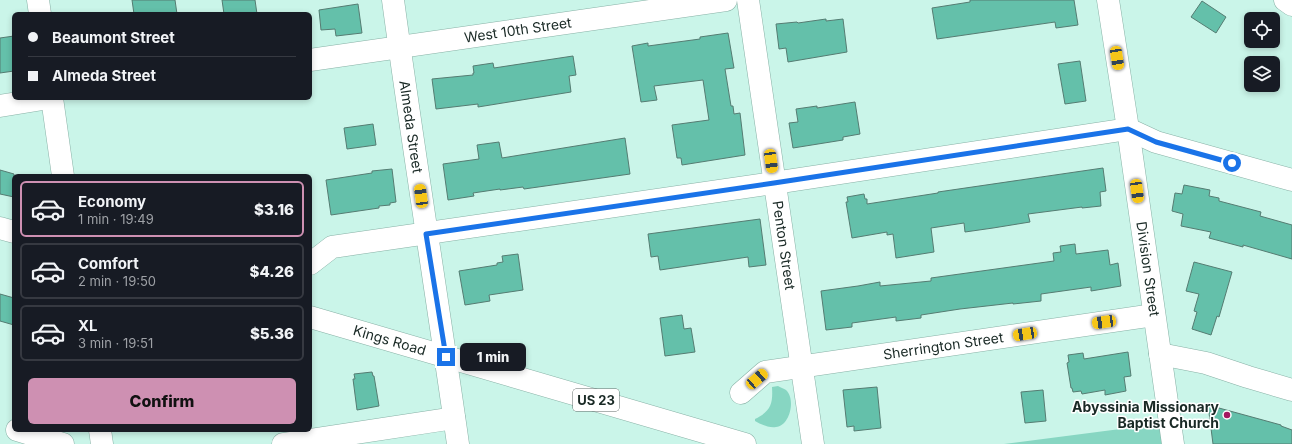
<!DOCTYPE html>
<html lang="en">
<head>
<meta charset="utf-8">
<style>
	body { margin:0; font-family:Inter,sans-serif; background:#242831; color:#f1f3f6; height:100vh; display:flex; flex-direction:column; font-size:15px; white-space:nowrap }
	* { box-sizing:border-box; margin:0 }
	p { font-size:13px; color:#9ea1a6 }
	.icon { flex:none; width:22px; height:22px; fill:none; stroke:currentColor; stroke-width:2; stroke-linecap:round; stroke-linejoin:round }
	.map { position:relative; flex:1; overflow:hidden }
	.side { position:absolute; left:12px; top:174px; width:300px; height:258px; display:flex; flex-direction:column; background:#171b24; border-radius:6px; box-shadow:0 2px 6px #0003 }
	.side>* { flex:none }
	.guide { position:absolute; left:12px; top:12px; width:300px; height:88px; border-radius:6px; box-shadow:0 2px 6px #0003; display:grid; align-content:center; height:88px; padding:0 16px; background:#171b24 }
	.tools { position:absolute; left:1244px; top:12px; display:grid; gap:8px }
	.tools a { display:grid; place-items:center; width:36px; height:36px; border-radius:6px; background:#171b24; box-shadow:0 2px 6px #0003; font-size:20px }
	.end { position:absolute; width:18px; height:18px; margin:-9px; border:5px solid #1a73e8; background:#fff; box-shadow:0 0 0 2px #fff }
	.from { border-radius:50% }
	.bubble { position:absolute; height:28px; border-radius:6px; background:#171b24; box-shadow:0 2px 6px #0003; font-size:13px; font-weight:800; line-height:28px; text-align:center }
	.car { position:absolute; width:12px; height:24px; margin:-12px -6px; border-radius:5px; box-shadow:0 0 3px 1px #0007; background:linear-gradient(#f5c518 24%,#345 0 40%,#f5c518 0 76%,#345 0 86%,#f5c518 0) }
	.guide b { display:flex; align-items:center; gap:14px; height:38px; font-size:15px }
	.guide b+b { border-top:1px solid #363941 }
	.guide i { width:10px; height:10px; background:#f1f3f6 }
	ul { padding:7px 0 0; list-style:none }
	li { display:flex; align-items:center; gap:12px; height:56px; margin:0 8px 6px; padding:0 8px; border:2px solid #363941; border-radius:6px }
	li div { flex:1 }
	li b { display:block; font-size:15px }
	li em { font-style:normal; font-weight:800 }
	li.selected { border-color:#ce90b2 }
	li>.icon { width:36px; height:36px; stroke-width:1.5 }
	.button { display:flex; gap:8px; margin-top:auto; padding:8px 16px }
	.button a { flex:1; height:46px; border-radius:6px; background:#ce90b2; color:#111; font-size:16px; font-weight:800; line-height:46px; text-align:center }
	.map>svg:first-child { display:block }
	.green { fill:#87d6c2 }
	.building { fill:#64c0aa; stroke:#557c72 }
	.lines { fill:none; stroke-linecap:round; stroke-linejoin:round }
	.minor-casing { stroke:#88b1a6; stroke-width:23 }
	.major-casing { stroke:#88b1a6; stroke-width:23 }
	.minor { stroke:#fff; stroke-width:22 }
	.major { stroke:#fff; stroke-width:22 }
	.route { stroke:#1a73e8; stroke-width:5 }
	.poi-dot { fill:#a41860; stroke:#fff; stroke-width:1.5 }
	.labels { text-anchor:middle; stroke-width:3; stroke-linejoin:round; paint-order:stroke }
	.shield { fill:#fff; stroke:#5e6966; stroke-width:1 }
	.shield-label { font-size:13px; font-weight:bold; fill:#192925 }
	.street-label { font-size:14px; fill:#192925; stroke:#fff }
	.poi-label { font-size:14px; font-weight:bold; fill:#192925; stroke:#fff; text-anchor:end }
</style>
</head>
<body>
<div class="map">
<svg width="1292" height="444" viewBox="0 0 1292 444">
	<rect width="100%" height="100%" fill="#caf5e9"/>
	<g class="green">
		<path d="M 778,386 C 780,387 784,389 786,390 C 796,399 790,426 776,427 C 769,428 762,425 755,421 L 755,419 C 771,411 773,404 772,387 Z"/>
		<path d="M 1159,424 L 1163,444 L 1004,444 Z"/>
	</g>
	<g class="building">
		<path d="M 132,0 L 175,0 L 177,14 L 134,14 Z"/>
		<path d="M 222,0 L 255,0 L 257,14 L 224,14 Z"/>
		<path d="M 970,0 L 1074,0 L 1078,25 L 1056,28 L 1055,22 L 937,39 L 932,8 L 970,2 Z"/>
		<path d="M 1202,1 L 1226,17 L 1216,33 L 1191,17 Z"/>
		<path d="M 358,4 L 362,33 L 336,36 L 335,29 L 321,30 L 319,10 Z"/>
		<path d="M 826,19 L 826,21 L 843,19 L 847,52 L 788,62 L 786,48 L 779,49 L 776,24 L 797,22 L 798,23 Z"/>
		<path d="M 728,33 L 734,68 L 725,69 L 731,106 L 733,106 L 734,114 L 740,113 L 745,155 L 682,165 L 681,158 L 677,158 L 672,125 L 709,120 L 703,80 L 654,86 L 657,100 L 641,102 L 632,46 L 648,43 L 648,46 L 700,39 L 700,37 Z"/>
		<path d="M 14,36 L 14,71 L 0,73 L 0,38 Z"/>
		<path d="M 573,56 L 576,75 L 569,76 L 571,92 L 478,107 L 478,104 L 436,109 L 432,79 L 473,75 L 473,73 L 474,73 L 473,66 L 493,63 L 494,68 Z"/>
		<path d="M 1080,61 L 1086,101 L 1065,104 L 1058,64 Z"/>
		<path d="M 855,102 L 860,134 L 843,137 L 843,140 L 793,148 L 789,123 L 798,122 L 796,109 L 817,106 L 817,108 Z"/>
		<path d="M 373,124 L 376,145 L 347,149 L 344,128 Z"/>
		<path d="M 625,138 L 630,174 L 524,189 L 523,187 L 500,190 L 500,189 L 473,193 L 474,196 L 448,200 L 443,164 L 479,159 L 477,145 L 499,142 L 502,158 Z"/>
		<path d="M 1103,168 L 1106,191 L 1100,192 L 1101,206 L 1082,208 L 1082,207 L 1028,214 L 1030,222 L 993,228 L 965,232 L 964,223 L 931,228 L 934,252 L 896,258 L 893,234 L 887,235 L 887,232 L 852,238 L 846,202 L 848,202 L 847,197 L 864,194 L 865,199 L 867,199 L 867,204 L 938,193 L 938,192 Z"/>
		<path d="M 392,169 L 396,202 L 390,203 L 390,205 L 379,206 L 379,208 L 331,215 L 326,180 L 372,173 L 372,171 Z"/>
		<path d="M 0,170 L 14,174 L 14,197 L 0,194 Z"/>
		<path d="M 1184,185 L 1210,190 L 1209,196 L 1219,198 L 1219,201 L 1261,212 L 1260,216 L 1292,225 L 1292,259 L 1243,245 L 1243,247 L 1209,238 L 1211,232 L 1181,226 L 1183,214 L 1172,211 L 1175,193 L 1182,194 Z"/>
		<path d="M 760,219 L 766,265 L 749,267 L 748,257 L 660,270 L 658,256 L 651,257 L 648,234 Z"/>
		<path d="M 1075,244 L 1076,254 L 1108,250 L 1110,265 L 1118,263 L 1121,286 L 1091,291 L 1091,287 L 1041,294 L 1041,301 L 1013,304 L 1013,303 L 960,309 L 921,315 L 921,318 L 896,321 L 896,317 L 852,323 L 852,327 L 826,330 L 821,291 L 858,286 L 880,282 L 880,286 L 931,281 L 931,278 L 1054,261 L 1053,253 L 1061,252 L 1060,246 Z"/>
		<path d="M 518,254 L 523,290 L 489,295 L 490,301 L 465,305 L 459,271 L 497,265 L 497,263 L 503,262 L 502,256 Z"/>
		<path d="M 1194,262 L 1232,272 L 1219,317 L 1217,316 L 1211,335 L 1192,329 L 1197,312 L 1194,311 L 1199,294 L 1186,291 Z"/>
		<path d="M 0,294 L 14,298 L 14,325 L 0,321 Z"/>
		<path d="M 682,315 L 684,329 L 691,328 L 695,352 L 665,356 L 660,318 Z"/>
		<path d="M 1128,352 L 1131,376 L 1124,377 L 1126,391 L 1105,395 L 1105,390 L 1082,394 L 1081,391 L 1073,392 L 1072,388 L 1071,388 L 1067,363 L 1069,362 L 1068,355 L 1083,353 L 1084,359 Z"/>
		<path d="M 372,372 L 373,376 L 374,376 L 379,406 L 357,410 L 353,379 L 355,379 L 354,374 Z"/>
		<path d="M 877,387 L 881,428 L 854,431 L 854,426 L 847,427 L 843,390 Z"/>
		<path d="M 1043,390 L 1046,421 L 1025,423 L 1021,392 Z"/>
		<path d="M 1208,405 L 1281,425 L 1281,426 L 1292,430 L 1292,444 L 1213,444 Z"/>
	</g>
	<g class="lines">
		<g class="minor-casing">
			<g id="minor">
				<path d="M 38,0 L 40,14"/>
				<path id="s1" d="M 393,0 C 413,148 437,296 458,444"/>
				<path id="s2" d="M 748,0 L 813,444"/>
				<path id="s3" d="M 1108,0 L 1128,129 L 1173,444"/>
				<path d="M 1285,0 L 1292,5"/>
				<path id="s4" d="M 310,60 L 726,0"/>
				<path d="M 52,98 L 63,176"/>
				<path d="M 0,106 L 49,98"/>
				<path d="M 310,264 L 332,247 L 774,183 L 1128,129 L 1156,142 L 1292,180"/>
				<path d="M 1160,354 L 1206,363 L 1248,377 L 1292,390"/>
				<path id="s5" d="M 741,393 L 765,372 L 1154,315"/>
				<path d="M 17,430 L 63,444"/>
				<path d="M 100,430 L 102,444"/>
				<path d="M 283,444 L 454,418"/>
			</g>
		</g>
		<g class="major-casing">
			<g id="major">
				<path d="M 0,228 L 14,232"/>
				<path id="s6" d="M 310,317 L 745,444"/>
			</g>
		</g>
		<use href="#minor" class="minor"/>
		<use href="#major" class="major"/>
	</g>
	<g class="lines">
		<path class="route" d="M 446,357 L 426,234 L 774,183 L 1128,129 L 1156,142 L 1232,163"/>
	</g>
	<circle class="poi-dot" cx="1227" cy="415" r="4"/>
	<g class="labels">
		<rect class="shield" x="573" y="389" width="46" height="22" rx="3"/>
		<g class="shield-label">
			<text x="596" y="405">US 23</text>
		</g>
		<g class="street-label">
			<text dy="5" stroke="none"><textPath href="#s4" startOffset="210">West 10th Street</textPath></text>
			<text dy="5" stroke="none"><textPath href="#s1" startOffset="128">Almeda Street</textPath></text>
			<text dy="5" stroke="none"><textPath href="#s2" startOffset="248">Penton Street</textPath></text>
			<text dy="5" stroke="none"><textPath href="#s3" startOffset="272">Division Street</textPath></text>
			<text dy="5" stroke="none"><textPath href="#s6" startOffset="83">Kings Road</textPath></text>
			<text dy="5" stroke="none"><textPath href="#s5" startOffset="212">Sherrington Street</textPath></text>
		</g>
		<g class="poi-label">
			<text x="1219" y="412">Abyssinia Missionary<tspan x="1219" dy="16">Baptist Church</tspan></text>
		</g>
	</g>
</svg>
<div class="tools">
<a><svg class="icon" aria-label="locate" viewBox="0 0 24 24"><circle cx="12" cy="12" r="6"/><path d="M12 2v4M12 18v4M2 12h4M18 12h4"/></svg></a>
<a><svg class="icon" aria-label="layers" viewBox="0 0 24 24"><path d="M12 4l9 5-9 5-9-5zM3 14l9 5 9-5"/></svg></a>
</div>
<i class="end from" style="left:1232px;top:163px"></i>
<i class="end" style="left:446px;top:357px"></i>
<div class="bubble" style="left:460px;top:343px;width:66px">1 min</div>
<i class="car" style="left:1117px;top:58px;rotate:171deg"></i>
<i class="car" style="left:771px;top:161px;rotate:172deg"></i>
<i class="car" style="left:1137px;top:191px;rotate:172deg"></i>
<i class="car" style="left:421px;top:196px;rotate:352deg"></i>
<i class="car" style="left:1104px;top:322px;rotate:262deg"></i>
<i class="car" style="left:1025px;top:334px;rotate:261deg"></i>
<i class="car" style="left:757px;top:379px;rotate:49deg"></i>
<div class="guide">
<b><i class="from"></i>Beaumont Street</b>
<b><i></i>Almeda Street</b>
</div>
<section class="side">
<ul>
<li class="selected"><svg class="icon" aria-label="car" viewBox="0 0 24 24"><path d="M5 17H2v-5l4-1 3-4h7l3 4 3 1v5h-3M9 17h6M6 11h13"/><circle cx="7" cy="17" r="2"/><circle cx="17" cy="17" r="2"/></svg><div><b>Economy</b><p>1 min · 19:49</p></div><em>$3.16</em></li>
<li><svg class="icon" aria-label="car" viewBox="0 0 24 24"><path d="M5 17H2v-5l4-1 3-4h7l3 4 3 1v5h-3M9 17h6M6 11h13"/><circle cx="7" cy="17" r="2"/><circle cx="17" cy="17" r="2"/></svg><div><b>Comfort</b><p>2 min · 19:50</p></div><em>$4.26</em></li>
<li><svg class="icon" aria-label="car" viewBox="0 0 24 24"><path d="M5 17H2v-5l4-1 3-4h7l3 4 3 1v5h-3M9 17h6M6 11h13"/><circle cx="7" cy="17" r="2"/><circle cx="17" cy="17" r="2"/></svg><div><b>XL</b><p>3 min · 19:51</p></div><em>$5.36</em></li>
</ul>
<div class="button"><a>Confirm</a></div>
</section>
</div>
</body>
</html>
